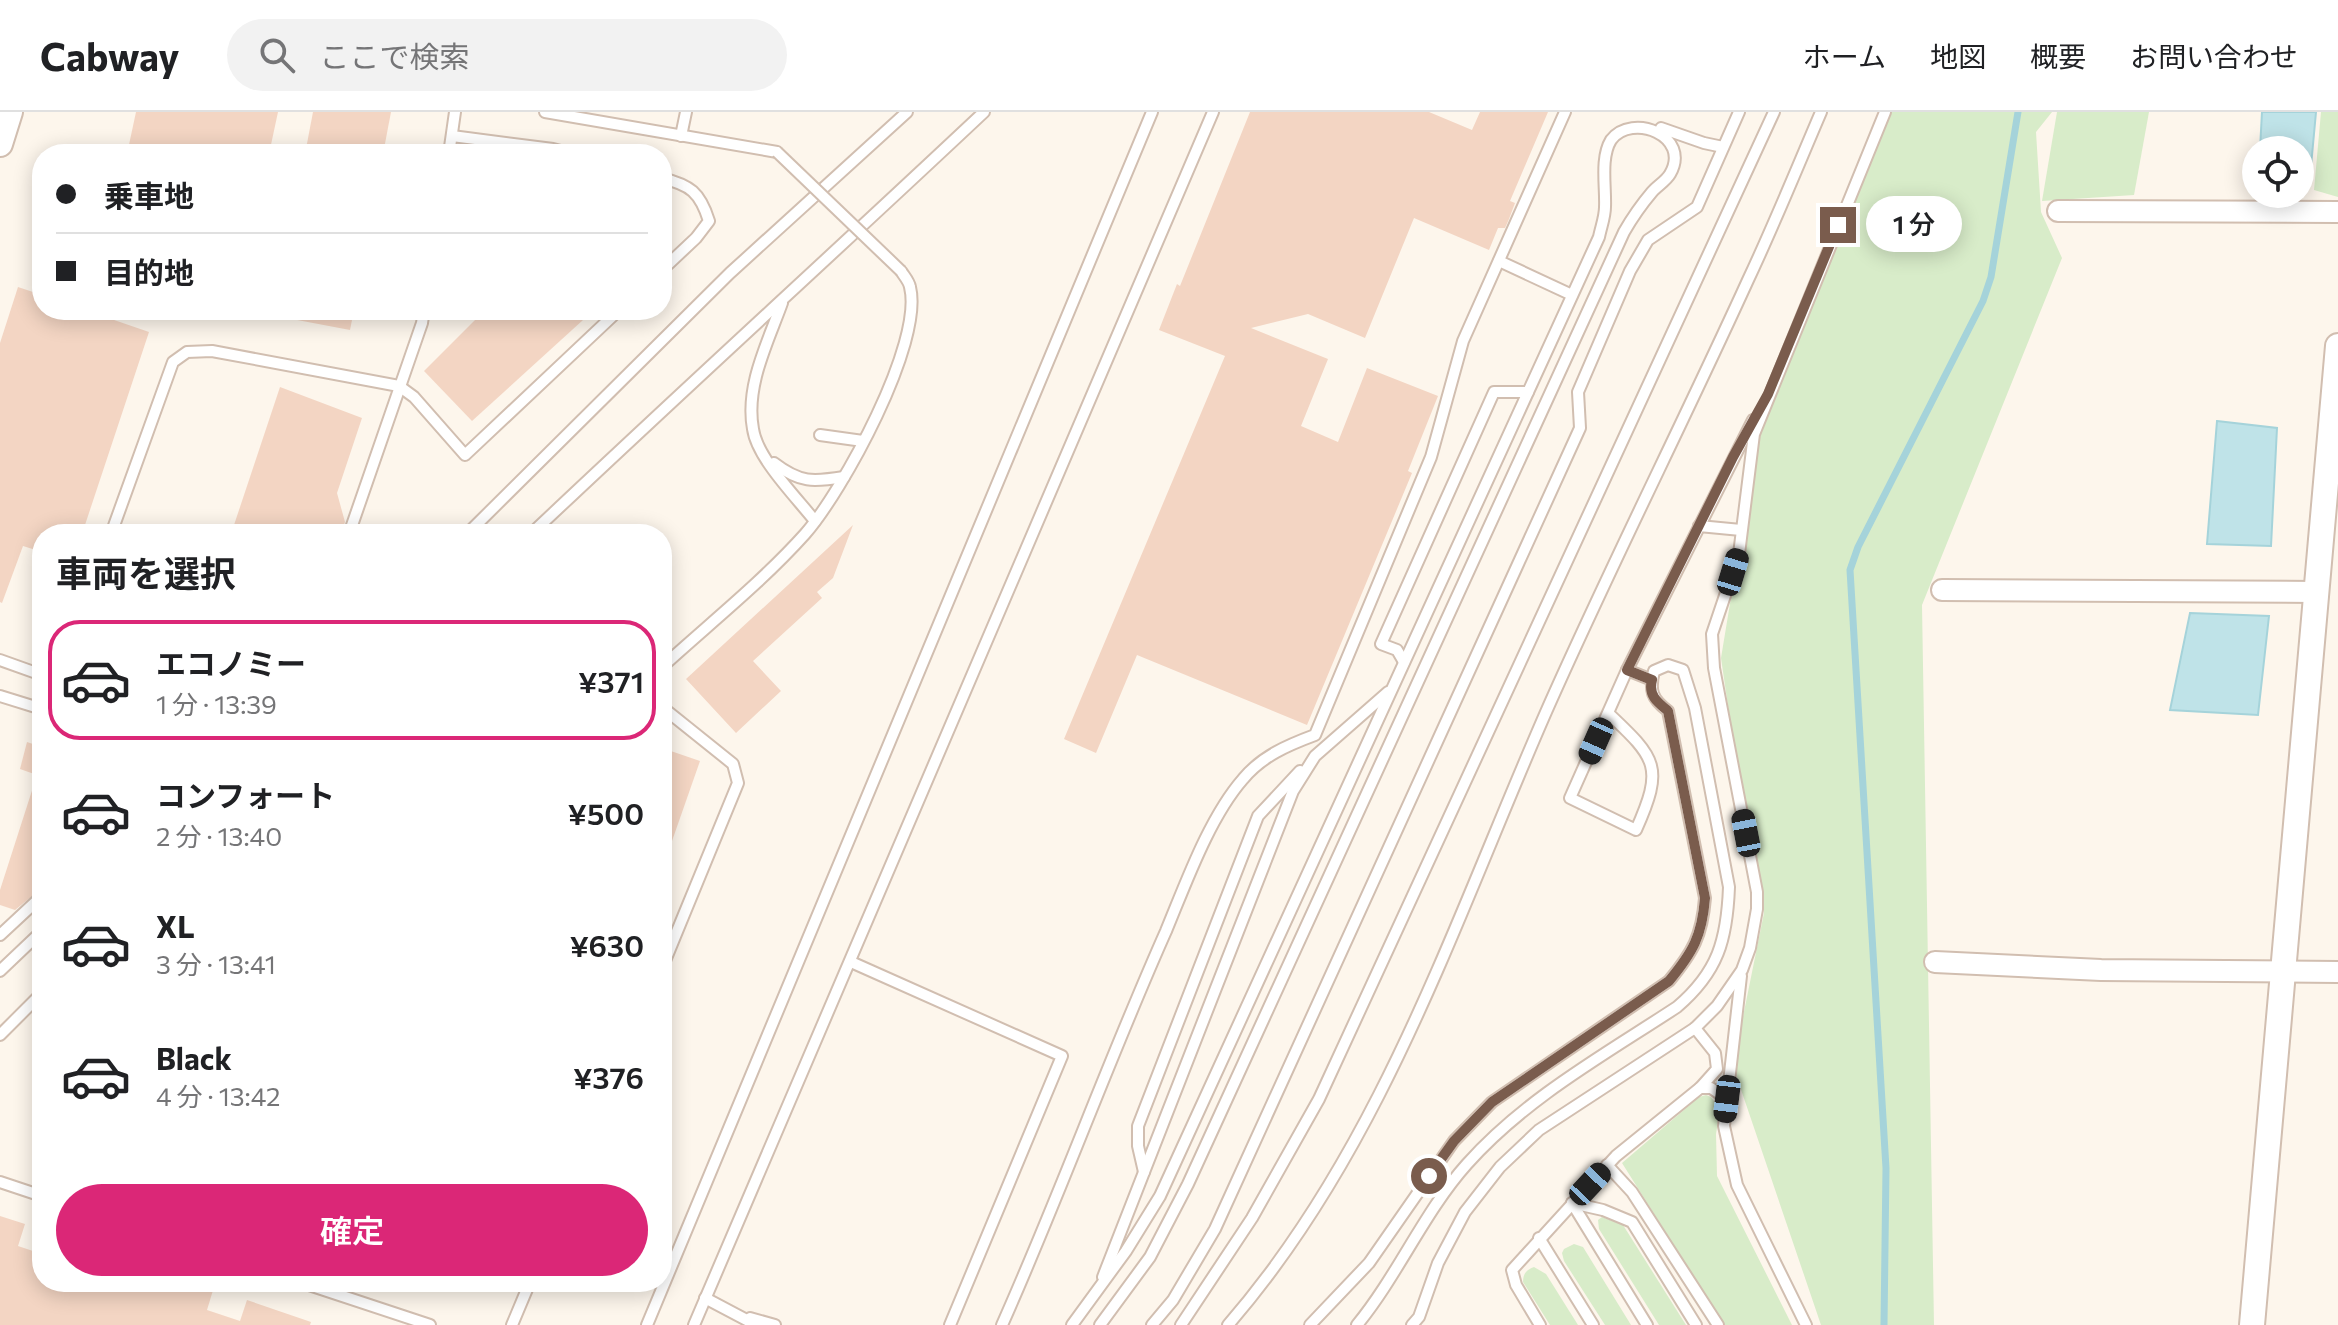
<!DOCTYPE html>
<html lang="ja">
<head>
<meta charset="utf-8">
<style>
	body { margin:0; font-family:Commissioner,"Noto Sans JP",sans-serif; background:#f2f2f2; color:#202124; height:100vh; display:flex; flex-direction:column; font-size:30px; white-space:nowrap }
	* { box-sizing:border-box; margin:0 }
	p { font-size:26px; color:#757577 }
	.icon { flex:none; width:44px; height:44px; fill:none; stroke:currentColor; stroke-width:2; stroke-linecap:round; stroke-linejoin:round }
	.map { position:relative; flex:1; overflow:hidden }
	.drawer { position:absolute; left:32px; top:412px; width:640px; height:768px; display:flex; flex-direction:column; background:#fff; border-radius:32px; box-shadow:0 4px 20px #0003 }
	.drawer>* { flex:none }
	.hud { position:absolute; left:32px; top:32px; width:640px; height:176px; border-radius:32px; box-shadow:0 4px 20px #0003; display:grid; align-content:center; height:176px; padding:0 24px; background:#fff }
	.controls { position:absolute; left:2242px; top:24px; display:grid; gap:16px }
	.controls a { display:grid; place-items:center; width:72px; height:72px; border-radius:50%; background:#fff; box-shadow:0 4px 20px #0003; font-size:40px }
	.end { position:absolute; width:36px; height:36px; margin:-18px; border:10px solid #7a5c4d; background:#fff; box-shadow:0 0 0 4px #fff }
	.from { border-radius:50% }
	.bubble { position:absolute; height:56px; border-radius:28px; background:#fff; box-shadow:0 4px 20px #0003; font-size:26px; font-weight:600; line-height:56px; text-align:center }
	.car { position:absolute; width:24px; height:48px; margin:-24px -12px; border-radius:10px; box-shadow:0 0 6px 2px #0007; background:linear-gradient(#222 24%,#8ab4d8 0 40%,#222 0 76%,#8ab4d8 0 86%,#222 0) }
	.hud b { display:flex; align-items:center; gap:28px; height:76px; font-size:30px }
	.hud b+b { border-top:2px solid #e0e0e0 }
	.hud i { width:20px; height:20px; background:#202124 }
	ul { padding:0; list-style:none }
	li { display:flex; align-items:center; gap:24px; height:120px; margin:0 16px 12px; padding:0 8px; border:4px solid transparent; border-radius:32px }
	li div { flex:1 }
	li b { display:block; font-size:30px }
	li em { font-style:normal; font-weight:600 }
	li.on { border-color:#db2777 }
	li>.icon { width:72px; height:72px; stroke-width:1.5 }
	h2 { padding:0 24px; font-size:36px; line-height:96px }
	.cta { display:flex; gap:16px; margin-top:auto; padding:16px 24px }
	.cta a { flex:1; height:92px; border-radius:48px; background:#db2777; color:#fff; font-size:32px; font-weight:600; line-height:92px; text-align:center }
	header { display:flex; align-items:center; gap:48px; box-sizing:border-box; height:112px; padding:0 40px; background:#fff; border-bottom:2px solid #e0e0e0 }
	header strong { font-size:38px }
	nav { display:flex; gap:44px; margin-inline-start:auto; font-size:28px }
	.search { width:560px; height:72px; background:#f2f2f2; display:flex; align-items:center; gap:20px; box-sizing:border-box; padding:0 28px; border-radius:44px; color:#757577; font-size:30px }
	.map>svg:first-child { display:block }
	.green { fill:#d8ecc9 }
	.water { fill:#bfe3e8; stroke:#a5d3da; stroke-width:2 }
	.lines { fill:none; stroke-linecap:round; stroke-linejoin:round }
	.stream { stroke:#a5d3da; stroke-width:7 }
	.building { fill:#f3d5c3 }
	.service-casing { stroke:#d1beb0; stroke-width:14 }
	.minor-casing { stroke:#d1beb0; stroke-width:24 }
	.tertiary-casing { stroke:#d1beb0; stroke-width:28 }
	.service { stroke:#fff; stroke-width:10 }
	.minor { stroke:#fff; stroke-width:20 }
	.tertiary { stroke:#fff; stroke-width:24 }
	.service-bridge-casing { stroke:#d1beb0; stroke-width:14; stroke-linecap:butt }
	.service-bridge { stroke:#fff; stroke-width:10 }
	.route { stroke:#7a5c4d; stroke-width:10 }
</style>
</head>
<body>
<header>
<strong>Cabway</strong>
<div class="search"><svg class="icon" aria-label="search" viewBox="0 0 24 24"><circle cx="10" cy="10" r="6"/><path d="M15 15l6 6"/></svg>ここで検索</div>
<nav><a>ホーム</a><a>地図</a><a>概要</a><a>お問い合わせ</a></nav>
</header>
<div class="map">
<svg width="2338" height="1213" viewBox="0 0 2338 1213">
	<rect width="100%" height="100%" fill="#fdf6ec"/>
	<g class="green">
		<path d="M 1891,0 L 2052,0 L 2036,20 L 2041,100 L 2062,146 L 1922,493 L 1934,1213 L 1821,1213 L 1733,954 L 1764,801 L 1736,649 L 1721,546 L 1759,316 Z"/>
		<path d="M 2057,0 L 2149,0 L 2134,83 L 2042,89 Z"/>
		<path d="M 2321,0 L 2338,0 L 2338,85 L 2314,78 Z"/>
		<path d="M 1706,983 L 1711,985 L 1720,997 L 1716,1022 L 1717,1064 L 1792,1213 L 1724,1213 L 1622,1051 L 1699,985 Z"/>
		<path d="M 1602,1105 L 1623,1113 L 1686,1213 L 1659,1213 L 1599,1117 L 1598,1108 Z"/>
		<path d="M 1574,1132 L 1583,1135 L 1631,1213 L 1605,1213 L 1564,1149 L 1562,1141 L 1564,1137 Z"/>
		<path d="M 1534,1155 L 1546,1162 L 1578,1213 L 1550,1213 L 1523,1170 C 1523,1162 1526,1158 1534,1155 Z"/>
	</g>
	<g class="water">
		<path d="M 2262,0 L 2316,0 L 2310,65 L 2300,64 L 2300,38 L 2260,38 Z"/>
		<path d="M 2217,309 L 2277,316 L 2271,434 L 2207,432 Z"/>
		<path d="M 2190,501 L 2269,504 L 2258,603 L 2170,598 Z"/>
	</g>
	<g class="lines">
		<path class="stream" d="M 1884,1213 L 1886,1056 L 1850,458 L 1858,435 L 1983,189 L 1991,165 L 2018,0"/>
	</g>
	<g class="building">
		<path d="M 136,0 L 278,0 L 269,42 L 127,42 Z"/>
		<path d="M 313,0 L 391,0 L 383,42 L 305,42 Z"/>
		<path d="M 1250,0 L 1429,0 L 1472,18 L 1480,0 L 1548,0 L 1510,89 L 1515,91 L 1509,107 L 1505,116 L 1498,116 L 1489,138 L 1414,106 L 1365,226 L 1308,202 L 1251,216 L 1328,247 L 1301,314 L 1338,330 L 1367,256 L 1438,284 L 1408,359 L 1412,361 L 1307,613 L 1137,543 L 1096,641 L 1064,627 L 1225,244 L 1159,218 L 1177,172 L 1180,174 Z"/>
		<path d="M 18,175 L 42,183 L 42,198 L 85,198 L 149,220 L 82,422 L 42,422 L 42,440 L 23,434 L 2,491 L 0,490 L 0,231 Z"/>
		<path d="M 293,198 L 354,198 L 350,218 L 292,207 Z"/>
		<path d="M 485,198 L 594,198 L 472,309 L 424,259 Z"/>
		<path d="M 280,275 L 362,306 L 337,381 L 345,410 L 341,422 L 231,422 Z"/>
		<path d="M 853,413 L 833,466 L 817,480 L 822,486 L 753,549 L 781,579 L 736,621 L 686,567 Z"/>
		<path d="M 27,630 L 42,635 L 42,776 L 15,798 L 0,793 L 0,778 L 37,663 L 20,657 Z"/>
		<path d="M 662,636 L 700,649 L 665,749 L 662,748 Z"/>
		<path d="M 0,1104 L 25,1112 L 18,1134 L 42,1142 L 42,1170 L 198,1170 L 214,1175 L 207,1198 L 240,1209 L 247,1188 L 311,1210 L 310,1213 L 0,1213 Z"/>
	</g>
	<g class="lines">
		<g class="service-casing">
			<g id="service">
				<path d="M 545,0 L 777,40"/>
				<path d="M 1661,16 L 1704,31 L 1723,35"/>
				<path d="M 452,24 L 553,37 L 572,42"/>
				<path d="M 681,24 L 686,0"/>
				<path d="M 449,42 L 455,0"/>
				<path d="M 662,66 C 690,73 700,80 709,109 L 696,126 L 662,158"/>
				<path d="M 1499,149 L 1572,183"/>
				<path d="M 782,191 C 768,230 745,274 753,317 C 757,346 796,385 815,409"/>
				<path d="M 820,323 L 863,329"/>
				<path d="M 774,351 C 800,371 813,370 844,365"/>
				<path d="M 1699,414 L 1741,418"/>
				<path d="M 111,422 L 173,250 L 187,240 L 212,239 L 399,274 L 414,285 L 465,343 L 619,198"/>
				<path d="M 349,422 L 422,211 L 424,198"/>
				<path d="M 467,422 L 730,161 L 907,0"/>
				<path d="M 531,422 C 681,280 834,141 984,0"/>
				<path d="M 0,548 L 42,563"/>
				<path d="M 1404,550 L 1397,538 L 1381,532 L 1494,280 L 1528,280"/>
				<path d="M 662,555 C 709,512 762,470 805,422 C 842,380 924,231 910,175 C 909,169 904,164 901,159"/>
				<path d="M 1652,568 L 1627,558 L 1753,308"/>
				<path d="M 0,584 L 42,597"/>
				<path d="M 662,595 L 733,652 L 738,671 L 662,856"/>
				<path d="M 1608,601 C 1657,647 1664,655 1636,718 L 1570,686 L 1627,558"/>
				<path d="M 0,823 L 42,784"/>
				<path d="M 851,850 L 1062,944 L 950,1213"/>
				<path d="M 0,859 L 42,819"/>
				<path d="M 1741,864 L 1724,1014 L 1737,1073 L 1806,1213"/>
				<path d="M 0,923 L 42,881"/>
				<path d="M 1700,976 L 1711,976 L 1727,987"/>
				<path d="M 1607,1053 L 1632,1080 L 1718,1213"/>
				<path d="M 1144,1060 L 1138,1034 L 1138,1014 L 1258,704 L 1300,659"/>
				<path d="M 0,1070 L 42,1084"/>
				<path d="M 1572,1091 L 1603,1098 L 1632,1110 L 1696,1213"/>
				<path d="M 1572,1091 L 1647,1213"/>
				<path d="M 1539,1126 L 1593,1213"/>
				<path d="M 1103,1165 L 1293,679 L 1315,644 L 1388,580"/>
				<path d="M 300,1170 L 430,1213"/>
				<path d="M 705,1186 L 756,1213"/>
				<path d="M 750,1206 L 775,1213"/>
				<path d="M 512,1213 L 530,1170"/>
				<path d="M 647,1213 L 1152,0"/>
				<path d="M 694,1213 L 1213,0"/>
				<path d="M 1002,1213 C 1060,1083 1108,949 1166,819 C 1186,771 1209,706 1243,667 C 1262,644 1288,633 1315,623 L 1431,345 L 1463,229 L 1565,0"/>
				<path d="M 1072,1213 L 1126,1139 L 1160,1084 L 1599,125 C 1601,115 1605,105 1605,95 C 1606,75 1600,46 1611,28 C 1632,0 1692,24 1670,62 C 1666,69 1657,74 1652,80 C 1641,93 1632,106 1624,120 L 1188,1072 L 1150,1145 L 1100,1213"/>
				<path d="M 1152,1213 L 1173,1188 L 1215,1117 L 1580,316 L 1578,280 L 1630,159 L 1648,128 L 1697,95 L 1739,0"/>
				<path d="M 1181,1213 L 1252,1106 L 1319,987 L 1774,0"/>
				<path d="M 1228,1213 C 1381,1037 1454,810 1546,600 C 1610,455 1682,313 1748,168 C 1774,113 1797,56 1821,0"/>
				<path d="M 1310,1213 L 1369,1151 L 1454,1029 L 1492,990 L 1669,869 C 1693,840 1702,824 1705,786 L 1668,599 C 1652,587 1649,579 1654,559 L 1668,553 L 1683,558 L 1695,596 L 1729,775 C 1727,828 1718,860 1677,895 C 1604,943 1526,986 1467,1052 C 1424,1100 1398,1163 1357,1213"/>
				<path d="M 1412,1213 L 1419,1205 L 1438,1151 L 1465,1100 L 1500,1055 L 1539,1018 L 1695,916 L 1717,894 L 1742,858 L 1750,836 L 1757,797 L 1757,780 L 1714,556 L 1712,522 L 1739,442 L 1754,322 L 1885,0"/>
				<path d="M 1540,1213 L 1516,1173 L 1512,1158 L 1616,1044 L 1700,976 L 1717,957 L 1715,941 L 1695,916"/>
			</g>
		</g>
		<g class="minor-casing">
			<g id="minor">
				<path d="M 2058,99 L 2338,100"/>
				<path d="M 1942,478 L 2316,480"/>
				<path d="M 1935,850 L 2101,858 L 2338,860"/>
			</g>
		</g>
		<g class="tertiary-casing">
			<g id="tertiary">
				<path d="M 0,32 L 10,0"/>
				<path d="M 2252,1213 L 2338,234"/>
			</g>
		</g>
		<use href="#service" class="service"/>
		<use href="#minor" class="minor"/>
		<use href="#tertiary" class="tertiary"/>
		<g class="service-bridge-casing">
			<path id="service-bridge" d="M 777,40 L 901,159"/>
		</g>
		<use href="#service-bridge" class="service-bridge"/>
	</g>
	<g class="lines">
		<path class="route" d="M 1429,1064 L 1454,1029 L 1492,990 L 1669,869 C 1693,840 1702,824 1705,786 L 1668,599 C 1657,590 1648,583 1652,568 L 1627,558 L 1733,345 L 1768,282 L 1838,113"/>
	</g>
</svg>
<div class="controls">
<a><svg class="icon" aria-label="locate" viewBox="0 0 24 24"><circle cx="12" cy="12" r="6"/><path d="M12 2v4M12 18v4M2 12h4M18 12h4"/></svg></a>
</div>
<i class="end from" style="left:1429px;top:1064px"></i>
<i class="end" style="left:1838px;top:113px"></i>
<div class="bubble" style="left:1866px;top:84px;width:96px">1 分</div>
<i class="car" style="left:1733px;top:460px;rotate:17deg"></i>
<i class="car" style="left:1596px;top:629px;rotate:204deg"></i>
<i class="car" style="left:1746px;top:721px;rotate:349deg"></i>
<i class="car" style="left:1727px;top:987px;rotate:187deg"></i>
<i class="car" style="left:1590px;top:1072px;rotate:43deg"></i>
<div class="hud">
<b><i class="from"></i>乗車地</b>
<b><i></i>目的地</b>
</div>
<section class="drawer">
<h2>車両を選択</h2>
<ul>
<li class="on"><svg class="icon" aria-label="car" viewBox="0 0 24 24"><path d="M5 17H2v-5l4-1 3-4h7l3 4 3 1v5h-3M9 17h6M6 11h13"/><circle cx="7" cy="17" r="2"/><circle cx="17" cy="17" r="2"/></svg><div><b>エコノミー</b><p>1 分 · 13:39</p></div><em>¥371</em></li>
<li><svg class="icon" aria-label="car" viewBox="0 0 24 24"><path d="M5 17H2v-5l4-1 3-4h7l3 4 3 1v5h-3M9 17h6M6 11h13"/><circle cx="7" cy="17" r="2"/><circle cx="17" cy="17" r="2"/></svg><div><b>コンフォート</b><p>2 分 · 13:40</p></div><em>¥500</em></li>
<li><svg class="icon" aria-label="car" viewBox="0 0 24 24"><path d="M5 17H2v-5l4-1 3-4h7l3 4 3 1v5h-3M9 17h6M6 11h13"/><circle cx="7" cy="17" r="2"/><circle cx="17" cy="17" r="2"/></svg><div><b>XL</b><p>3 分 · 13:41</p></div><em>¥630</em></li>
<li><svg class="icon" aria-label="car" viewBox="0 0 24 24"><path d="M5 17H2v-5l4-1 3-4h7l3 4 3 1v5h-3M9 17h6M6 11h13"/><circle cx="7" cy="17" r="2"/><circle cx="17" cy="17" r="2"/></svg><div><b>Black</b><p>4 分 · 13:42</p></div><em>¥376</em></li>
</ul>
<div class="cta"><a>確定</a></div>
</section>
</div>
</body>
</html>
